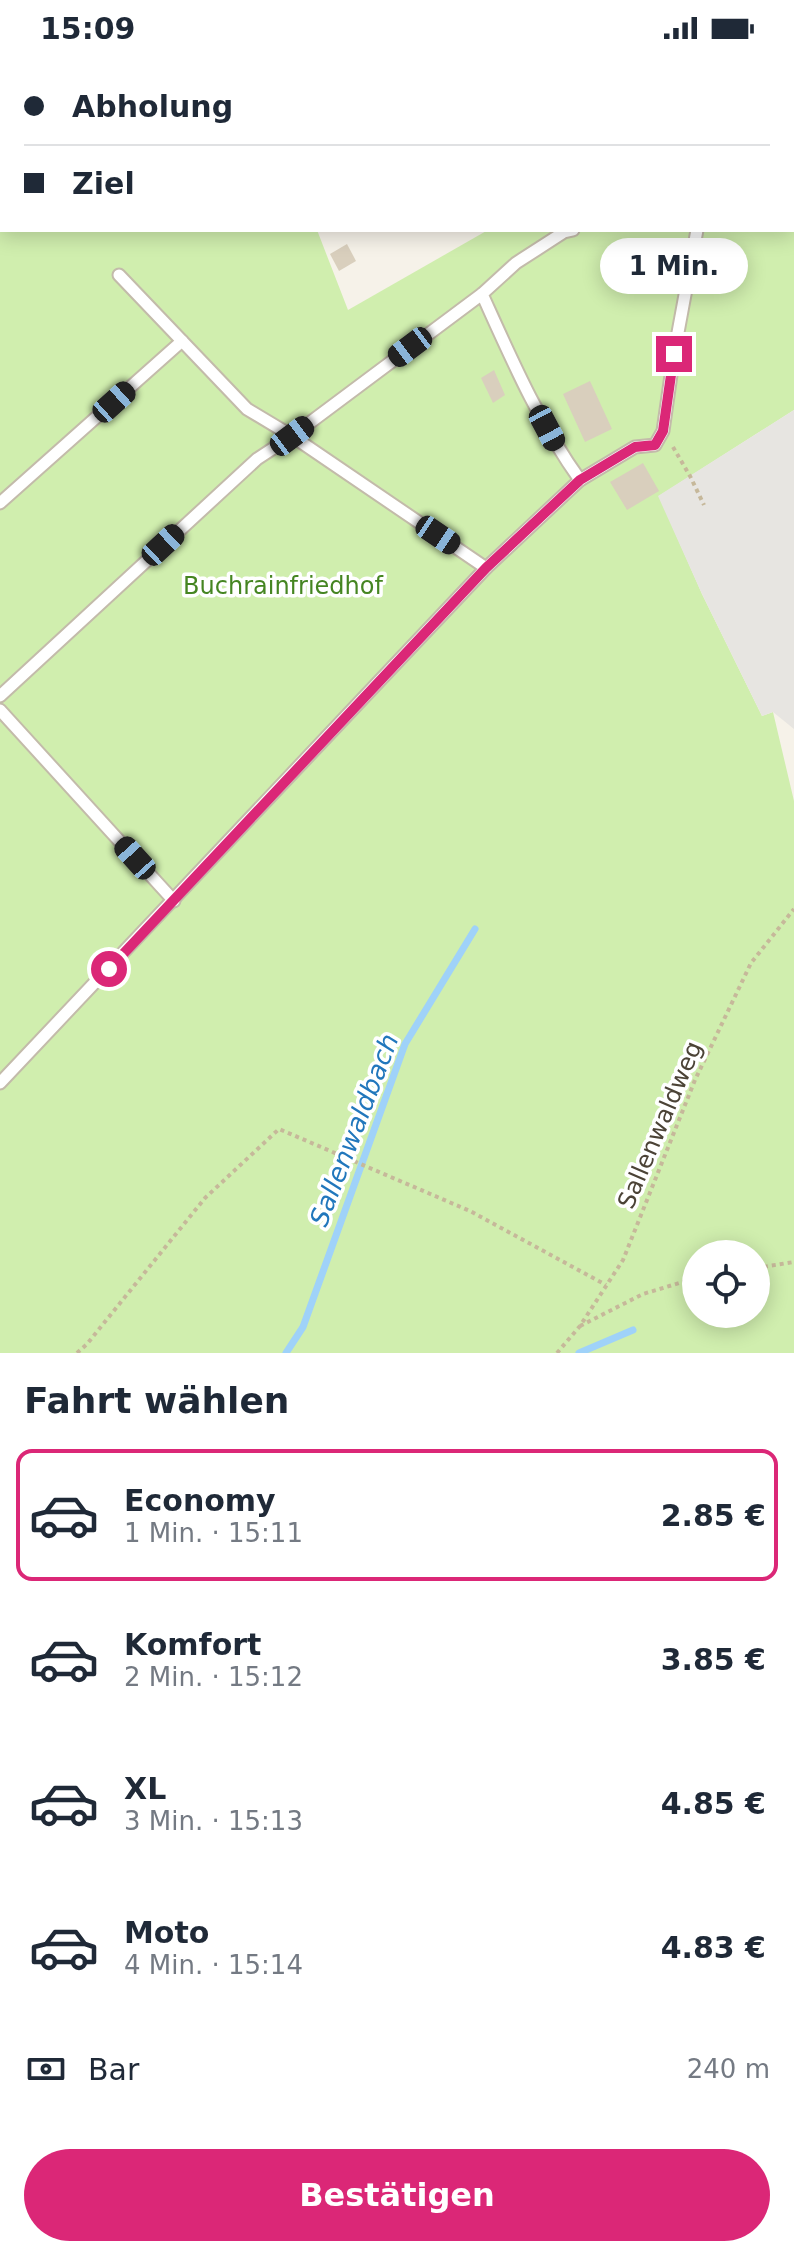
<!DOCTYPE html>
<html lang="de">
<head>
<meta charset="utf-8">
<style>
	body { margin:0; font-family:"DejaVu Sans",sans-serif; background:#f2f2f3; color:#1f2937; height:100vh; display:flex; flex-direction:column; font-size:30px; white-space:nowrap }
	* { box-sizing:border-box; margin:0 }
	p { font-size:26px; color:#747a83 }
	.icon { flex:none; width:44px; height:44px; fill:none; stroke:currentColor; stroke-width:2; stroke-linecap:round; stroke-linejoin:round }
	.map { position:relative; height:1297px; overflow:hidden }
	.drawer { display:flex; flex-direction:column; background:#fff; flex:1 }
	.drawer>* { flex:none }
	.banner { position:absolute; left:0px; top:0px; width:794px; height:176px; box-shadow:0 4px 20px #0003; display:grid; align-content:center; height:176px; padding:0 24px; background:#fff }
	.buttons { position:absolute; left:682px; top:1184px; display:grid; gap:16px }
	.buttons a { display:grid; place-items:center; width:88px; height:88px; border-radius:50%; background:#fff; box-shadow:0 4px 20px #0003; font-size:40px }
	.end { position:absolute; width:36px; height:36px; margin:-18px; border:10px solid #db2777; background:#fff; box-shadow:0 0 0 4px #fff }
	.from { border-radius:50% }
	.bubble { position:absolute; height:56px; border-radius:28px; background:#fff; box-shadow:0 4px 20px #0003; font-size:26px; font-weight:800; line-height:56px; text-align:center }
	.car { position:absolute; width:24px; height:48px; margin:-24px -12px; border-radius:10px; box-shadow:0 0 6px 2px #0007; background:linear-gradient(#222 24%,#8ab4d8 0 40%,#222 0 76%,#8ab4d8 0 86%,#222 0) }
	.banner b { display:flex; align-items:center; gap:28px; height:76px; font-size:30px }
	.banner b+b { border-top:2px solid #e0e1e3 }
	.banner i { width:20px; height:20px; background:#1f2937 }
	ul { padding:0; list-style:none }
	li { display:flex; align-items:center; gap:24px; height:132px; margin:0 16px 12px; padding:0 8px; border:4px solid transparent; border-radius:16px }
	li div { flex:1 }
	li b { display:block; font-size:30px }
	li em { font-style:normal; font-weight:800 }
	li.selected { border-color:#db2777 }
	li>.icon { width:72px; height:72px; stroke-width:1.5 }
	h2 { padding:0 24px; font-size:36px; line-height:96px }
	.pay { display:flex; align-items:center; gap:20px; height:88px; padding:0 24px; font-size:30px }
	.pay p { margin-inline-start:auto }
	.button { display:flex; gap:16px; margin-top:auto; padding:16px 24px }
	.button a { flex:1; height:92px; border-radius:48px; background:#db2777; color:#fff; font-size:32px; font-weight:800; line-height:92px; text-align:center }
	.status { display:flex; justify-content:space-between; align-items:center; height:56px; padding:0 40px; background:#fff; direction:ltr }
	.status svg { height:22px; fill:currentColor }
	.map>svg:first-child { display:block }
	.green { fill:#d0eeae; fill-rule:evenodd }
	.parking { fill:#e7e5e1 }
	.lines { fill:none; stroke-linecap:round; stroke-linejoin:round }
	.stream { stroke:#9fd2f9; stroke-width:7 }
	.building { fill:#d9cfbd }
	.service-casing { stroke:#c3bbaa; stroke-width:15 }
	.minor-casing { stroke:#c3bbaa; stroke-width:26 }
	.tertiary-casing { stroke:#c3bbaa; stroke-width:30 }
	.path { stroke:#c6b89a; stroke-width:4; stroke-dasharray:4 4; stroke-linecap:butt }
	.service { stroke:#fff; stroke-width:11 }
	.minor { stroke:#fff; stroke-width:22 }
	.tertiary { stroke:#fff; stroke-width:26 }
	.route { stroke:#db2777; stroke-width:10 }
	.labels { text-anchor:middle; stroke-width:7; stroke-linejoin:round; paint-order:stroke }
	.park-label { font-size:24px; fill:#458521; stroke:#fff }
	.street-label { font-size:24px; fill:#4b4336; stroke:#fff }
	.water-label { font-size:26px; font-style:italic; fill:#2177bc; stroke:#fff }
</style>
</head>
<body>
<div class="status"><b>15:09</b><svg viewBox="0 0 49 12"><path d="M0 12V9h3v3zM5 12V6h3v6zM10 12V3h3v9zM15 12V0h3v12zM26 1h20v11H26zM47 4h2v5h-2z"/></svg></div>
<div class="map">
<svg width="794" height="1297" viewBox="0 0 794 1297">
	<rect width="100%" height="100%" fill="#f6f2e9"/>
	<g class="green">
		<path d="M 85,0 L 216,0 L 218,2 L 84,2 Z"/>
		<path d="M 2,90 L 2,174 L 317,174 L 348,254 L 488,174 L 792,174 L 792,167 L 794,171 L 794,354 L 659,440 L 702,538 L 762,660 L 773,656 L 794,745 L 794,1297 L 0,1297 L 0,92 ZM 696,1198 L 756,1198 L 756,1258 L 696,1258 Z"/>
	</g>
	<path class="parking" d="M 794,354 L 794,673 L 773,656 L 762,660 L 702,538 L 658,440 Z"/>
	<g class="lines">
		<g class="stream">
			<path d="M 286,1297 L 303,1271 L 405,988 L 475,873"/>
			<path d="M 579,1297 L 633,1274"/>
		</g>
	</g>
	<g class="building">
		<path d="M 347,188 L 356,205 L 339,215 L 330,198 Z"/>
		<path d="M 494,314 L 505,339 L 493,347 L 481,322 Z"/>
		<path d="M 590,325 L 612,373 L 585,386 L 563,338 Z"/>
		<path d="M 643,407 L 659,435 L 627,454 L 610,426 Z"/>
	</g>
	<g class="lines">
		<g class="service-casing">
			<g id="service">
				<path d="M 792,162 L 794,162"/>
				<path d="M 573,174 L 564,176 L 516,207 L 482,238 C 511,302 539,367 580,424 L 635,391 L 655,389 L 663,375 L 674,298 L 697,174"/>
				<path d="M 119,219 L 247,353 L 292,380 L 486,512"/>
				<path d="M 0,447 L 182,285"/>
				<path d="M 0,640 L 257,403 L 292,380 L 482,238"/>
				<path d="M 0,654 L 174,845"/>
				<path d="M 0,1027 L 486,512 L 580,424"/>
			</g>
		</g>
		<g class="minor-casing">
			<g id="minor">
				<path d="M 435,0 L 438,2"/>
				<path d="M 509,2 L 512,0"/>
			</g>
		</g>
		<g class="tertiary-casing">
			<g id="tertiary">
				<path d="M 772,0 L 773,2"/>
				<path d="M 792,84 L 794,92"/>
			</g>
		</g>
		<g class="path">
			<path d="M 673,391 L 690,420 L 704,449"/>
			<path d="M 756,1212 L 794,1206"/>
			<path d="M 580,1270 L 643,1238 L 696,1222"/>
			<path d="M 77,1297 L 87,1288 L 205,1142 L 279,1073 L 470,1155 L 606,1229"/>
			<path d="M 557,1297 L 580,1270 L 623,1204 L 695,1024 L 751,907 L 794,853"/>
		</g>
		<use href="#service" class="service"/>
		<use href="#minor" class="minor"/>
		<use href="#tertiary" class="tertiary"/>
	</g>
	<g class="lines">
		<path class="route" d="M 109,913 L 486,512 L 580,424 L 635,391 L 655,389 L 663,375 L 674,298"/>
	</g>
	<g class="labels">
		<g class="park-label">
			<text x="283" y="538">Buchrainfriedhof</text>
		</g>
		<g class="street-label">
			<text transform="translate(660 1069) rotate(-67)" y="8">Sallenwaldweg</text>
		</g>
		<g class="water-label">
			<text transform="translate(354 1074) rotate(-69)" y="9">Sallenwaldbach</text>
		</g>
	</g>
</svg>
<div class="buttons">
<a><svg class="icon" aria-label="locate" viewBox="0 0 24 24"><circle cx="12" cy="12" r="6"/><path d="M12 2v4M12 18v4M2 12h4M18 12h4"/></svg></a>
</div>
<i class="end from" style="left:109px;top:913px"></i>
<i class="end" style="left:674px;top:298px"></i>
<div class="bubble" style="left:600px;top:182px;width:148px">1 Min.</div>
<i class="car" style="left:410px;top:291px;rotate:233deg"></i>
<i class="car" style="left:114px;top:346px;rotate:48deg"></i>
<i class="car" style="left:547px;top:372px;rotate:152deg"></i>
<i class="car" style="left:292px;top:380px;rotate:53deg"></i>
<i class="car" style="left:438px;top:479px;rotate:124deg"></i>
<i class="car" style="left:163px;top:489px;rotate:47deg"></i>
<i class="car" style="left:135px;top:802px;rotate:318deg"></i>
<div class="banner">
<b><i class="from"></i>Abholung</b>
<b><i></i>Ziel</b>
</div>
</div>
<section class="drawer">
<h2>Fahrt wählen</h2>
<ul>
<li class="selected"><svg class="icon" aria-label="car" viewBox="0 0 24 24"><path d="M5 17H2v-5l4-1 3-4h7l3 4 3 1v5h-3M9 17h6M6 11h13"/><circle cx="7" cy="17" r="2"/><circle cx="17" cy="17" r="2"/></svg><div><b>Economy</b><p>1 Min. · 15:11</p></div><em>2.85 €</em></li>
<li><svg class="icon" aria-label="car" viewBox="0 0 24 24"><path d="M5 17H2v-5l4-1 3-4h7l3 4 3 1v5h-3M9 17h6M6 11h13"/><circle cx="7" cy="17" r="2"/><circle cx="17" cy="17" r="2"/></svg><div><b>Komfort</b><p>2 Min. · 15:12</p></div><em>3.85 €</em></li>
<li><svg class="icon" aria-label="car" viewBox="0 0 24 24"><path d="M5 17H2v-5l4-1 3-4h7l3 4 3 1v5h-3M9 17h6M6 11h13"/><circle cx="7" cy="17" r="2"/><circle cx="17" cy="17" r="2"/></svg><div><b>XL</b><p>3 Min. · 15:13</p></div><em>4.85 €</em></li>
<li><svg class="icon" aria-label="car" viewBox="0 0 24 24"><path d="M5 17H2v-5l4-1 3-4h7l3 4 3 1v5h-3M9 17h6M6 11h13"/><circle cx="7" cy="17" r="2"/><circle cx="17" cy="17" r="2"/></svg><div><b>Moto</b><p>4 Min. · 15:14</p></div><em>4.83 €</em></li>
</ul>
<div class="pay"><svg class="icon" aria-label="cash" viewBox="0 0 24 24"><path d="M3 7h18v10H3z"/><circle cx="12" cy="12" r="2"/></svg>Bar<p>240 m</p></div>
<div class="button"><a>Bestätigen</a></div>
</section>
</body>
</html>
